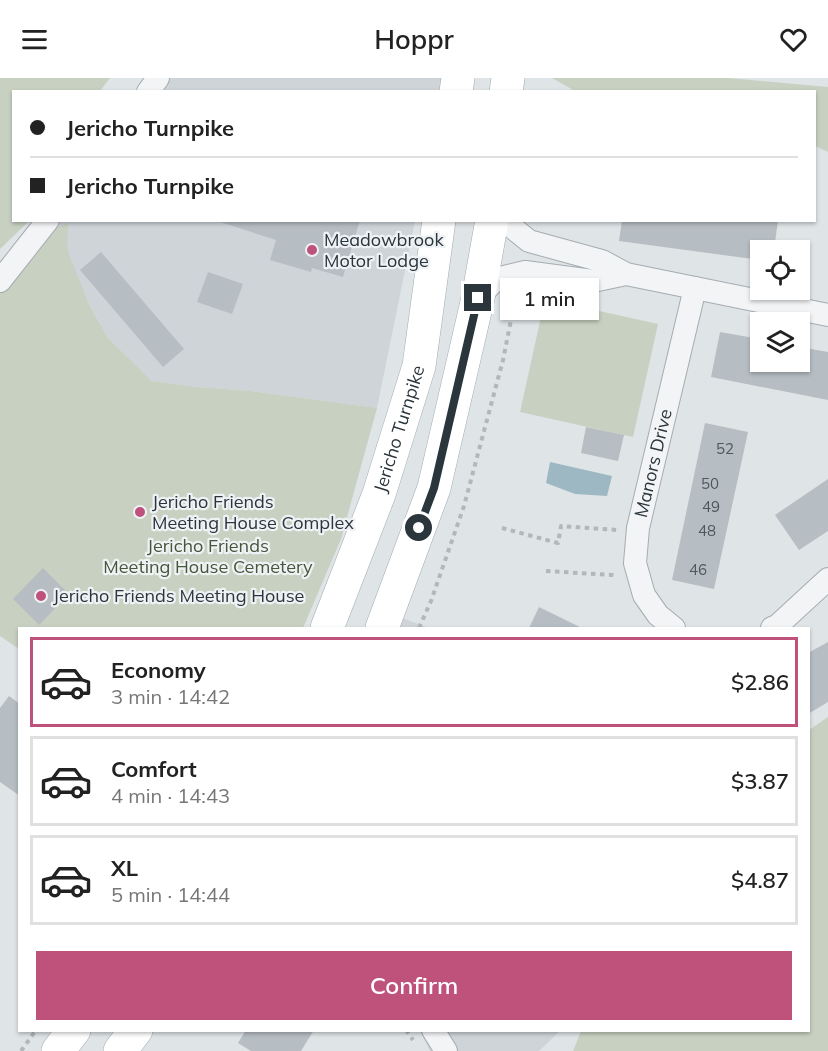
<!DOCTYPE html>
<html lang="en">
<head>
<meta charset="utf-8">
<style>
	body { margin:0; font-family:Mulish,sans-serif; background:#f2f2f2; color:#222; height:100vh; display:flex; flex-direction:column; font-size:22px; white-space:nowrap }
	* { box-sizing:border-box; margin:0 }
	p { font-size:20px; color:#767676 }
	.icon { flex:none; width:33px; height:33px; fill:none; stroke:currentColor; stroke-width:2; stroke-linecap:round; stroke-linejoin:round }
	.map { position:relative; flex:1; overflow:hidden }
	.panel { position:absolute; left:18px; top:549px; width:792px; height:405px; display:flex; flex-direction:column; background:#fff; border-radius:0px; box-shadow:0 2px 4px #0004 }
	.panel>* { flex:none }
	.guide { position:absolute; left:12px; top:12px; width:804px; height:132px; border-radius:0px; box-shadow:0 2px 4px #0004; display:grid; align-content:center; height:132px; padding:0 18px; background:#fff }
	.buttons { position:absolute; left:750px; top:162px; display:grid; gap:12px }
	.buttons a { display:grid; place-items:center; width:60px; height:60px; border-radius:0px; background:#fff; box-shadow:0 2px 4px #0004; font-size:30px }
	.end { position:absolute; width:27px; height:27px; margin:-14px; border:8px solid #2a353c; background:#fff; box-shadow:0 0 0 3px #fff }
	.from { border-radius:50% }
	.bubble { position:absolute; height:42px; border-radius:0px; background:#fff; box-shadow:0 2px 4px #0004; font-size:20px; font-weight:600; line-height:42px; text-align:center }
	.guide b { display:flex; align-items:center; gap:21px; height:57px; font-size:22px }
	.guide b+b { border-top:2px solid #e0e0e0 }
	.guide i { width:15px; height:15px; background:#222 }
	ul { padding:10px 0 0; list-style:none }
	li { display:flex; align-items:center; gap:18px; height:90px; margin:0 12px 9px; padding:0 6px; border:3px solid #e0e0e0; border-radius:0px }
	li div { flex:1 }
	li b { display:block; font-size:22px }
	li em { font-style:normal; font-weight:600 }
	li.on { border-color:#bf527a }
	li>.icon { width:54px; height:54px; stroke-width:1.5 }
	.action { display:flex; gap:12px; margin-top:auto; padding:12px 18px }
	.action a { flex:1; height:69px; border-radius:0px; background:#bf527a; color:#fff; font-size:24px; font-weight:600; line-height:69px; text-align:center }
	header { display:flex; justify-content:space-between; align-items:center; height:78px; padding:0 18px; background:#fff; font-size:27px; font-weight:600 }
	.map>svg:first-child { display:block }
	.built { fill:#ced4d8 }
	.green { fill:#c8d0c1 }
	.water { fill:#9eb8c3 }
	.building { fill:#b7bec3 }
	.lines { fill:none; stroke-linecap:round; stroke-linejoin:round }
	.street-casing { stroke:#a5acb0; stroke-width:24 }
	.primary-casing { stroke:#a0abb1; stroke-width:34 }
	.path { stroke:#b2b7ba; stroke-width:4; stroke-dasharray:4.5 4.5; stroke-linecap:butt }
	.street { stroke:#f2f4f6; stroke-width:22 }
	.primary { stroke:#fff; stroke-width:33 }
	.route { stroke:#2a353c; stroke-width:8 }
	.poi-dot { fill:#bf527a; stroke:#eff2f5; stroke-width:2 }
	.labels { text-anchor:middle; stroke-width:4.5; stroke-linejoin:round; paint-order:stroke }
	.number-label { font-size:15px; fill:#4d575e }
	.poi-label { font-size:18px; fill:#2a353c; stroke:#eff2f5; text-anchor:start }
	.street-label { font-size:18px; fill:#2a353c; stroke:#eff2f5 }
	.park-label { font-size:18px; fill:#455639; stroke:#eff2f5 }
</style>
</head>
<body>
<header><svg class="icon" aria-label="menu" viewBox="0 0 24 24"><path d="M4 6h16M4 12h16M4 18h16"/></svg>Hoppr<svg class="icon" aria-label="heart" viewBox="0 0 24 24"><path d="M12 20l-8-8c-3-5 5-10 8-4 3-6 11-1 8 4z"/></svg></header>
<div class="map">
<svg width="828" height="973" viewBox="0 0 828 973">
	<rect width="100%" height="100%" fill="#dfe4e7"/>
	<g class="built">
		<path d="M 160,0 L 445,0 L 442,14 L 150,14 Z"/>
		<path d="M 51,142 L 415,143 L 377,330 L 251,313 L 198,309 L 152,303 L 108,260 L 69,189 Z"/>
		<path d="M 397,538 L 429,550 L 391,550 Z"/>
		<path d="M 420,953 L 560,953 L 539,973 L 430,973 Z"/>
	</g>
	<g class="green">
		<path d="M 0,0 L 110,0 L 100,13 L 14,14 L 14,142 L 29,143 L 0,171 Z"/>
		<path d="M 552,0 L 728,0 L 828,9 L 828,74 L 815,68 L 814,14 L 575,13 Z"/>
		<path d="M 68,145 L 67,164 L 68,174 L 89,226 L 108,260 L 152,303 L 198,309 L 251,313 L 377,330 L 341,461 L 303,550 L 20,550 L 19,571 L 0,558 L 0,196 L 51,152 Z"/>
		<path d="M 545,221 L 658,246 L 633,359 L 520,334 Z"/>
		<path d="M 828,639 L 828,973 L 573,973 L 581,953 L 808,952 L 809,652 Z"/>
	</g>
	<path class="water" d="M 550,384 L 612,398 L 607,418 L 575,416 L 546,405 Z"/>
	<g class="building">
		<path d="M 214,142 L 360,142 L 343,199 L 312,190 L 311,194 L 270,182 L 276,162 Z"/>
		<path d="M 622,142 L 778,142 L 774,172 L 760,172 L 760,182 L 619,163 Z"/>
		<path d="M 101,174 L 184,271 L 163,289 L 80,192 Z"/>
		<path d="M 208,194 L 243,206 L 232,236 L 197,224 Z"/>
		<path d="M 720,254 L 760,261 L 760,284 L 800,284 L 800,269 L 828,274 L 828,322 L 711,299 Z"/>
		<path d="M 705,345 L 748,354 L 714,511 L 672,502 Z"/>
		<path d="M 586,349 L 624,357 L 618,383 L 581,375 Z"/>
		<path d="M 828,401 L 828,453 L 799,472 L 775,437 Z"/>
		<path d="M 43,490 L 69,516 L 39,547 L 13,521 Z"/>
		<path d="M 539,529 L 582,550 L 529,550 Z"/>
		<path d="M 828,564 L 828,624 L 808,636 L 808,575 Z"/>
		<path d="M 9,618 L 20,626 L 20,718 L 0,704 L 0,630 Z"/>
		<path d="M 246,952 L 314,952 L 301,973 L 251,973 L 238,965 Z"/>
	</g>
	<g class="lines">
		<g class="street-casing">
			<g id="street">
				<path d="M 148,14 L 158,0"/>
				<path d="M 626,196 L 695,210"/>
				<path d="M 0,203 L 48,142"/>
				<path d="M 478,220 L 496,201 L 525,194 L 593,203 L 626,196 L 602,183 L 529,163 L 503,142"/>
				<path id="s1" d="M 674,550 L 658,537 L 644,517 L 635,485 L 638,450 L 695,210 L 828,237"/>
				<path d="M 772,550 L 777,548 L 828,501"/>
				<path d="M 433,952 L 446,973"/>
			</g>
		</g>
		<g class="primary-casing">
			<g id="primary">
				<path d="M 456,14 L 458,0"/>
				<path d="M 506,14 L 508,0"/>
				<path id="s2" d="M 327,550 L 379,416 L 419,288 L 439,142"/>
				<path d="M 382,550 L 434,410 L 478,220 L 492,142"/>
				<path d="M 58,973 L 74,952"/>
				<path d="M 120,973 L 136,952"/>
			</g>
		</g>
		<g class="path">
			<path d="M 502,450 L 558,465 L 561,448 L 617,452"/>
			<path d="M 546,493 L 612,497 L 617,498"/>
			<path d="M 419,550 L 431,523 L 464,428 L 503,282 L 513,232 L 519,216"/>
			<path d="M 406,952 L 413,962"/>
			<path d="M 21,973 L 36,952"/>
		</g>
		<use href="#street" class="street"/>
		<use href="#primary" class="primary"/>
	</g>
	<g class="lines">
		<path class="route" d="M 419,450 L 434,410 L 478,220"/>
	</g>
	<g class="poi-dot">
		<circle cx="312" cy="172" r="6"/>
		<circle cx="140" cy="434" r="6"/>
		<circle cx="41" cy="518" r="6"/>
	</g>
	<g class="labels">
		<g class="number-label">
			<text x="725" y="376">52</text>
			<text x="710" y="411">50</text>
			<text x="711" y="434">49</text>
			<text x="707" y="458">48</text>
			<text x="698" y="497">46</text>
		</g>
		<g class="poi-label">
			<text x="324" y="168">Meadowbrook<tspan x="324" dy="21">Motor Lodge</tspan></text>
			<text x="152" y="430">Jericho Friends<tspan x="152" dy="21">Meeting House Complex</tspan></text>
			<text x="53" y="524">Jericho Friends Meeting House</text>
		</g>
		<g class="street-label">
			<text dy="6" stroke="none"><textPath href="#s2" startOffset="212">Jericho Turnpike</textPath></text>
			<text dy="6" stroke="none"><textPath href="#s1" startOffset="180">Manors Drive</textPath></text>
		</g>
		<g class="park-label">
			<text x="208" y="474">Jericho Friends<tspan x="208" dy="21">Meeting House Cemetery</tspan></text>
		</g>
	</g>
</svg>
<div class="buttons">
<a><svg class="icon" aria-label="locate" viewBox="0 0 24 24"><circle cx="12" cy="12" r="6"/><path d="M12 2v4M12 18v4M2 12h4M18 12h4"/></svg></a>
<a><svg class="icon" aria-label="layers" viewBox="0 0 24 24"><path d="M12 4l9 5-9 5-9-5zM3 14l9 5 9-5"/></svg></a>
</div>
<i class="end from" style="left:419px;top:450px"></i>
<i class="end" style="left:478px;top:220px"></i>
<div class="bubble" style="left:500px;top:200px;width:99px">1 min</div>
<div class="guide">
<b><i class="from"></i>Jericho Turnpike</b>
<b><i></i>Jericho Turnpike</b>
</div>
<section class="panel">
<ul>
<li class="on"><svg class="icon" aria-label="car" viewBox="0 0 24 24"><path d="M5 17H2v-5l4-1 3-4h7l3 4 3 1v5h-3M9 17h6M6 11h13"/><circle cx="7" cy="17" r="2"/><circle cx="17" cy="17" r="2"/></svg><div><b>Economy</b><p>3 min · 14:42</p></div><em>$2.86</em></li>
<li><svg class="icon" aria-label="car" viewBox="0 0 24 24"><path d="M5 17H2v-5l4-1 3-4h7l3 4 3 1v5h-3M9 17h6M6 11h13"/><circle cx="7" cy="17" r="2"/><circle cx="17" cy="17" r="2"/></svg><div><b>Comfort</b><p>4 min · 14:43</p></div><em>$3.87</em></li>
<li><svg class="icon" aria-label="car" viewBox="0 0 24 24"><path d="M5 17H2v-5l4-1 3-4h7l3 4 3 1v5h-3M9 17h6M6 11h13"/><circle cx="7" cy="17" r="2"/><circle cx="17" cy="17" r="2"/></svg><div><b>XL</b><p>5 min · 14:44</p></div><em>$4.87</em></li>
</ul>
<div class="action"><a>Confirm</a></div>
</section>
</div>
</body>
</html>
